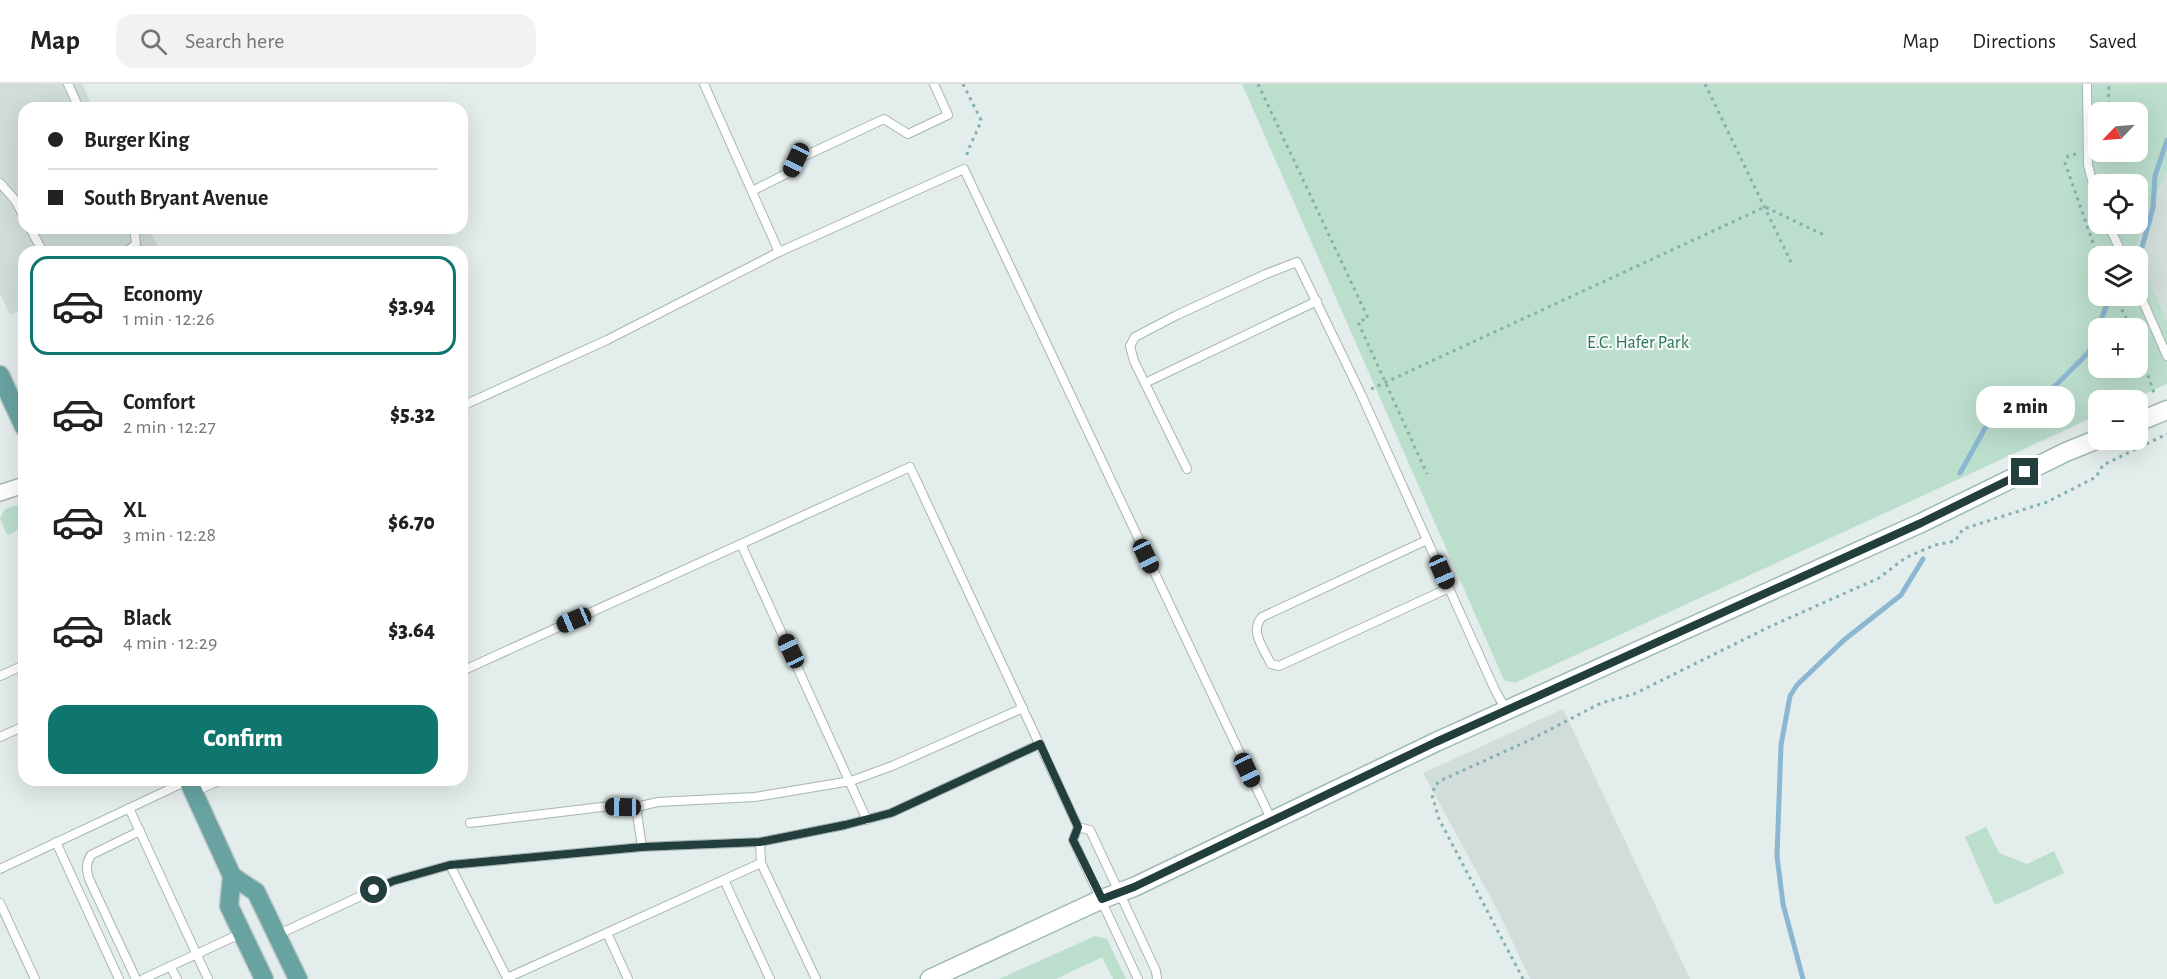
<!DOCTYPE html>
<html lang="en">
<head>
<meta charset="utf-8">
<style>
	body { margin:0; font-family:"Alegreya Sans",sans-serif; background:#f2f2f2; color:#222; height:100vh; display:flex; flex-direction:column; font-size:22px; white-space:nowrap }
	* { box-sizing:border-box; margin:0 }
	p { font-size:20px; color:#767676 }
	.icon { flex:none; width:33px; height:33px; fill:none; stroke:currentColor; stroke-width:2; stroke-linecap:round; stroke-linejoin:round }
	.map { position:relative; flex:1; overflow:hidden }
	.drawer { position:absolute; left:18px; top:162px; width:450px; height:540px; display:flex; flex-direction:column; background:#fff; border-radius:18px; box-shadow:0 6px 24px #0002 }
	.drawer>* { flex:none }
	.hud { position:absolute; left:18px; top:18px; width:450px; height:132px; border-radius:18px; box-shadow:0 6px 24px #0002; display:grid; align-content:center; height:132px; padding:0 30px; background:#fff }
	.needle { width:39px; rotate:245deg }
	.controls { position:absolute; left:2088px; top:18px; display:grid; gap:12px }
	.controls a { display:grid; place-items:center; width:60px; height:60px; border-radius:12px; background:#fff; box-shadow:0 6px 24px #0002; font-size:30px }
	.end { position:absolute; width:27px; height:27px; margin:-14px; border:8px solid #233f3d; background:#fff; box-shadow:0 0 0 3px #fff }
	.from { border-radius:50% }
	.bubble { position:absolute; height:42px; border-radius:18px; background:#fff; box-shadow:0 6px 24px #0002; font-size:20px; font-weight:800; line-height:42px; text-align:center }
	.car { position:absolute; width:18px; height:36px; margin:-18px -9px; border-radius:8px; box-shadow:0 0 4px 2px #0007; background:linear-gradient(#222 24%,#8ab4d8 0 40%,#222 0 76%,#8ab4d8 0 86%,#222 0) }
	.hud b { display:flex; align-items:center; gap:21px; height:57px; font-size:22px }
	.hud b+b { border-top:2px solid #e0e0e0 }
	.hud i { width:15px; height:15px; background:#222 }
	ul { padding:10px 0 0; list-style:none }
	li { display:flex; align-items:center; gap:18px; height:99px; margin:0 12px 9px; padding:0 18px; border:3px solid transparent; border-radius:18px }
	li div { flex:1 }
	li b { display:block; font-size:22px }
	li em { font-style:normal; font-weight:800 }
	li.current { border-color:#0f766e }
	li>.icon { width:54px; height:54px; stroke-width:1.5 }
	.primary-button { display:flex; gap:12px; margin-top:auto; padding:12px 30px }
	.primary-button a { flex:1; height:69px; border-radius:18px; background:#0f766e; color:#fff; font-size:24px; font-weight:800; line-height:69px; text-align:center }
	header { display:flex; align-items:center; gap:36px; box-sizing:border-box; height:84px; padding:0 30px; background:#fff; border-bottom:2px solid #e0e0e0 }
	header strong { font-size:28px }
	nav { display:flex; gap:33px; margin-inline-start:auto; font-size:21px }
	.search { width:420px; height:54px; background:#f2f2f2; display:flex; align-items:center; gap:15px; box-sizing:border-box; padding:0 21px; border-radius:18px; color:#767676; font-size:22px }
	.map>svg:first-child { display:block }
	.built { fill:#d1ddda }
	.green { fill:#bcdecd; fill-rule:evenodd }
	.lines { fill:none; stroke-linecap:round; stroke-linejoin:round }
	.stream { stroke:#8bb7d2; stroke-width:5 }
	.service-casing { stroke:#a6b5b3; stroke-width:10 }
	.minor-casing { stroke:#a6b5b3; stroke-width:18 }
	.secondary-casing { stroke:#a1b9b6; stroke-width:21 }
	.primary-casing { stroke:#c1c9c9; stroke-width:21 }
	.path { stroke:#83b1ad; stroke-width:3; stroke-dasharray:3 4.5; stroke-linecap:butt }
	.service { stroke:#fff; stroke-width:8 }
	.minor { stroke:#fff; stroke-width:15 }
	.secondary { stroke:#fff; stroke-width:18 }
	.primary { stroke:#68a3a1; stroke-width:18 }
	.route { stroke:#233f3d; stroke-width:8 }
	.labels { text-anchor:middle; stroke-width:4.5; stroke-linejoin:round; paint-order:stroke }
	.park-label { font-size:18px; fill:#2c7659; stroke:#f4f9f8 }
</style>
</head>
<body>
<header>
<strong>Map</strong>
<div class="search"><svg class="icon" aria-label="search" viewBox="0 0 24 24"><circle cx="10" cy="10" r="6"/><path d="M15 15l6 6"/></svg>Search here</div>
<nav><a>Map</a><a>Directions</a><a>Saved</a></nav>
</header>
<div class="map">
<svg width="2167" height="895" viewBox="0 0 2167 895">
	<rect width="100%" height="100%" fill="#e3edeb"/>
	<g class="built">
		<path d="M 0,0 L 82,0 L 93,24 L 24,24 L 24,144 L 149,144 L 158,163 L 148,168 L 24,168 L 24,225 L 10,231 L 0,209 Z"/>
		<path d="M 2167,89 L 2167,237 L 2135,165 L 2161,99 Z"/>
		<path d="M 1563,625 L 1690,895 L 1530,895 L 1499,829 L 1423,689 Z"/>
	</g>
	<g class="green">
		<path d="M 1242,0 L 2167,0 L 2167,89 L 2161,99 L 2135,165 L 2167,237 L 2167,300 L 2131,316 L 2098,316 L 2098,331 L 1515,599 L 1504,596 ZM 2098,28 L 2138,28 L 2138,68 L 2098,68 ZM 2098,100 L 2138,100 L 2138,140 L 2098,140 ZM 2098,172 L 2138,172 L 2138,212 L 2098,212 ZM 2098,244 L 2138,244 L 2138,284 L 2098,284 Z"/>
		<path d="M 18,421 L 24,421 L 24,457 L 19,445 L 9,451 L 6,449 L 0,434 L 5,425 Z"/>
		<path d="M 1986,743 L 1999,769 L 2027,780 L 2054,767 L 2064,789 L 1995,821 L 1965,753 Z"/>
		<path d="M 1095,852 L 1107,855 L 1126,895 L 1113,895 L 1102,873 L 1056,895 L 999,895 Z"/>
	</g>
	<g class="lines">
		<g class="stream">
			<path d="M 2141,167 L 2153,124 L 2155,92 L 2167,56"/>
			<path d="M 1960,389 L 1988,339 L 2045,312 L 2089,268 L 2110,212"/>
			<path d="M 1803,895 L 1783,820 L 1777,772 L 1781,661 L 1790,612 L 1797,601 L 1844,556 L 1901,511 L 1923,475"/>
		</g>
		<g class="service-casing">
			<g id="service">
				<path d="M 68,0 L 79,24"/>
				<path d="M 704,0 L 779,168"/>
				<path d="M 2087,0 L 2088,81 L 2098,119"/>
				<path d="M 0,99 L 15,116 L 24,133"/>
				<path d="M 752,107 L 790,88 L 796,76 L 884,35 L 908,50 L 948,31 L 934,0"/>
				<path d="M 2108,140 L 2123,172"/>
				<path d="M 30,144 L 43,168"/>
				<path d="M 126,168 L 136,160 L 134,144"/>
				<path d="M 2138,206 L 2167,272"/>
				<path d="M 1145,299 L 1317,217"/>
				<path d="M 462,322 L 607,256 L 779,168 L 964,85 L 1272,737"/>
				<path d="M 1187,385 L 1134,277 L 1130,262 L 1135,253 L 1177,231 L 1266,190 L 1297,178 L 1361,310 L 1495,606 L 1506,626"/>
				<path d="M 1427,456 L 1262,533 C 1249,547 1264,565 1271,580 L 1279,582 L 1449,504"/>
				<path d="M 741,460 L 867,736"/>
				<path d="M 462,587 L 910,383 L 1078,743 L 1073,756 L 1138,895"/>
				<path d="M 0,592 L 24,581"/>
				<path d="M 0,653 L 24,642"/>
				<path d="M 194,708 L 221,696"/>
				<path d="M 636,723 L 642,763"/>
				<path d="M 129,724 L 208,895"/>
				<path d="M 470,739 L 610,722 L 636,723 L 658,718 L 755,713 L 851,697 L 892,682 L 1023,624"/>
				<path d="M 1078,743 L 1090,746 L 1156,887 L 1157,895"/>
				<path d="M 56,758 L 119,895"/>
				<path d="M 760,758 L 761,779 L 816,895"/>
				<path d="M 450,781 L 507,894 L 761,779"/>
				<path d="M 0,785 L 187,697"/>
				<path d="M 724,796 L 770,895"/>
				<path d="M 0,819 L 35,895"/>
				<path d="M 607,849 L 628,895"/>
				<path d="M 277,851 L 393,797 L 450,781 L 642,763 L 760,758 L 845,741 L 891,729 L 1040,660"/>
				<path d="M 170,882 L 177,895"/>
				<path d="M 136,895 L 89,795 C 86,785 86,779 91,771 L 140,747"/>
				<path d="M 143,895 L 242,849"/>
			</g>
		</g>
		<g class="minor-casing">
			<path id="minor" d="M 0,409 L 24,401"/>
		</g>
		<g class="secondary-casing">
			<g id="secondary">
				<path d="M 2138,338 L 2167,326"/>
				<path d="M 930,895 L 1102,815 L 1134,803 L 1436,658 L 1921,439 L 2066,368 L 2098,355"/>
			</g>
		</g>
		<g class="primary-casing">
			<g id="primary">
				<path d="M 0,291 L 24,343"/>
				<path d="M 188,696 L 232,792 L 229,822 L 264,895"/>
				<path d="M 232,792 L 256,808 L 298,895"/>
			</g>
		</g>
		<g class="path">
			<path d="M 963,0 L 981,36 C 977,50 969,60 966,74"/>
			<path d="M 1258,0 L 1368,234 L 1358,238 L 1427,390"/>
			<path d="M 1705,0 L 1791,178"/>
			<path d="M 2108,28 L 2109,0"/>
			<path d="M 2100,69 L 2108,68"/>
			<path d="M 2076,70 L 2068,72 L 2065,79 L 2098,173"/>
			<path d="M 2115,212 L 2131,244"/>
			<path d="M 2138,263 L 2155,312"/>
			<path d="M 1371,305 L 1765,123 L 1826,152"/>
			<path d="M 1523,895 L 1439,735 L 1432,711 L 1435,701 L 1442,696 L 1530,656 L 1601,619 L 1634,610 L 1769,543 L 1879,494 L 1905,474 L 1935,461 L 1955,457 L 1963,445 L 2047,418 L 2096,393 L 2103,381 L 2167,350"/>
		</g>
		<use href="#service" class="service"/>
		<use href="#minor" class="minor"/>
		<use href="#secondary" class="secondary"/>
		<use href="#primary" class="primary"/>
	</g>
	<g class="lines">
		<path class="route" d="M 374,806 L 393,797 L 450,781 L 642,763 L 760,758 L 845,741 L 891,729 L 1040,660 L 1078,743 L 1073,756 L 1102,815 L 1134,803 L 1436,658 L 1921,439 L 2025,388"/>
	</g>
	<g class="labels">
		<g class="park-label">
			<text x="1638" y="264">E.C. Hafer Park</text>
		</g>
	</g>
</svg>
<div class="controls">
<a><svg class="needle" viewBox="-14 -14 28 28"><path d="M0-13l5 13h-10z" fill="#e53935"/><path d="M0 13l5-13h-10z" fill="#767676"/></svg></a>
<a><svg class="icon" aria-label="locate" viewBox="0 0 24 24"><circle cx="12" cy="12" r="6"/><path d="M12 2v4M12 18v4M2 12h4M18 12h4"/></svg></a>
<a><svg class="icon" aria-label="layers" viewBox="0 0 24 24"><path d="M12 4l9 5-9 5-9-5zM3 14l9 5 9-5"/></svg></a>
<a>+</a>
<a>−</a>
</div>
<i class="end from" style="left:374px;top:806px"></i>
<i class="end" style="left:2025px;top:388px"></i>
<div class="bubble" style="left:1976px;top:302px;width:99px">2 min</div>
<i class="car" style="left:796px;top:76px;rotate:205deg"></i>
<i class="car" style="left:1146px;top:472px;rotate:155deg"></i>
<i class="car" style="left:1442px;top:488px;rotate:156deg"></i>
<i class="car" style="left:574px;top:536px;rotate:247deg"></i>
<i class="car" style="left:791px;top:567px;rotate:335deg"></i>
<i class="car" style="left:1247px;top:686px;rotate:155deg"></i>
<i class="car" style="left:623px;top:723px;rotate:271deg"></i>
<div class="hud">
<b><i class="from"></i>Burger King</b>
<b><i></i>South Bryant Avenue</b>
</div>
<section class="drawer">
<ul>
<li class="current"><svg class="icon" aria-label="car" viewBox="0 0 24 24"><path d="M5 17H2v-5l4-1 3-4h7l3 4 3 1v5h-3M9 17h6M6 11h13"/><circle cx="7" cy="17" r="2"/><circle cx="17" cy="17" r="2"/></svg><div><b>Economy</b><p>1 min · 12:26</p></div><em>$3.94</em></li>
<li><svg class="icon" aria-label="car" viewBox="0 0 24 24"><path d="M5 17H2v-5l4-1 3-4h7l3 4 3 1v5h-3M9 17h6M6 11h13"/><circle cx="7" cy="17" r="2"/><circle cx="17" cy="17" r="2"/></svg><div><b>Comfort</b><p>2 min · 12:27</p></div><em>$5.32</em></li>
<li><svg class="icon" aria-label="car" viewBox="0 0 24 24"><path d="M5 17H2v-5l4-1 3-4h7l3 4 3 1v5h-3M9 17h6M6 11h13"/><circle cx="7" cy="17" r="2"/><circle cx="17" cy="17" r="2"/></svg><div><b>XL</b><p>3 min · 12:28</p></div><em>$6.70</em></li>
<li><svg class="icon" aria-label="car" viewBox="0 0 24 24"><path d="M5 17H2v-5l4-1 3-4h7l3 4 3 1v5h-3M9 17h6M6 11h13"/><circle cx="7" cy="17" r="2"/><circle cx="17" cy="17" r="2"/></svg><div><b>Black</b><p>4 min · 12:29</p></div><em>$3.64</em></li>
</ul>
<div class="primary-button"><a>Confirm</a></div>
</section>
</div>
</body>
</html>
